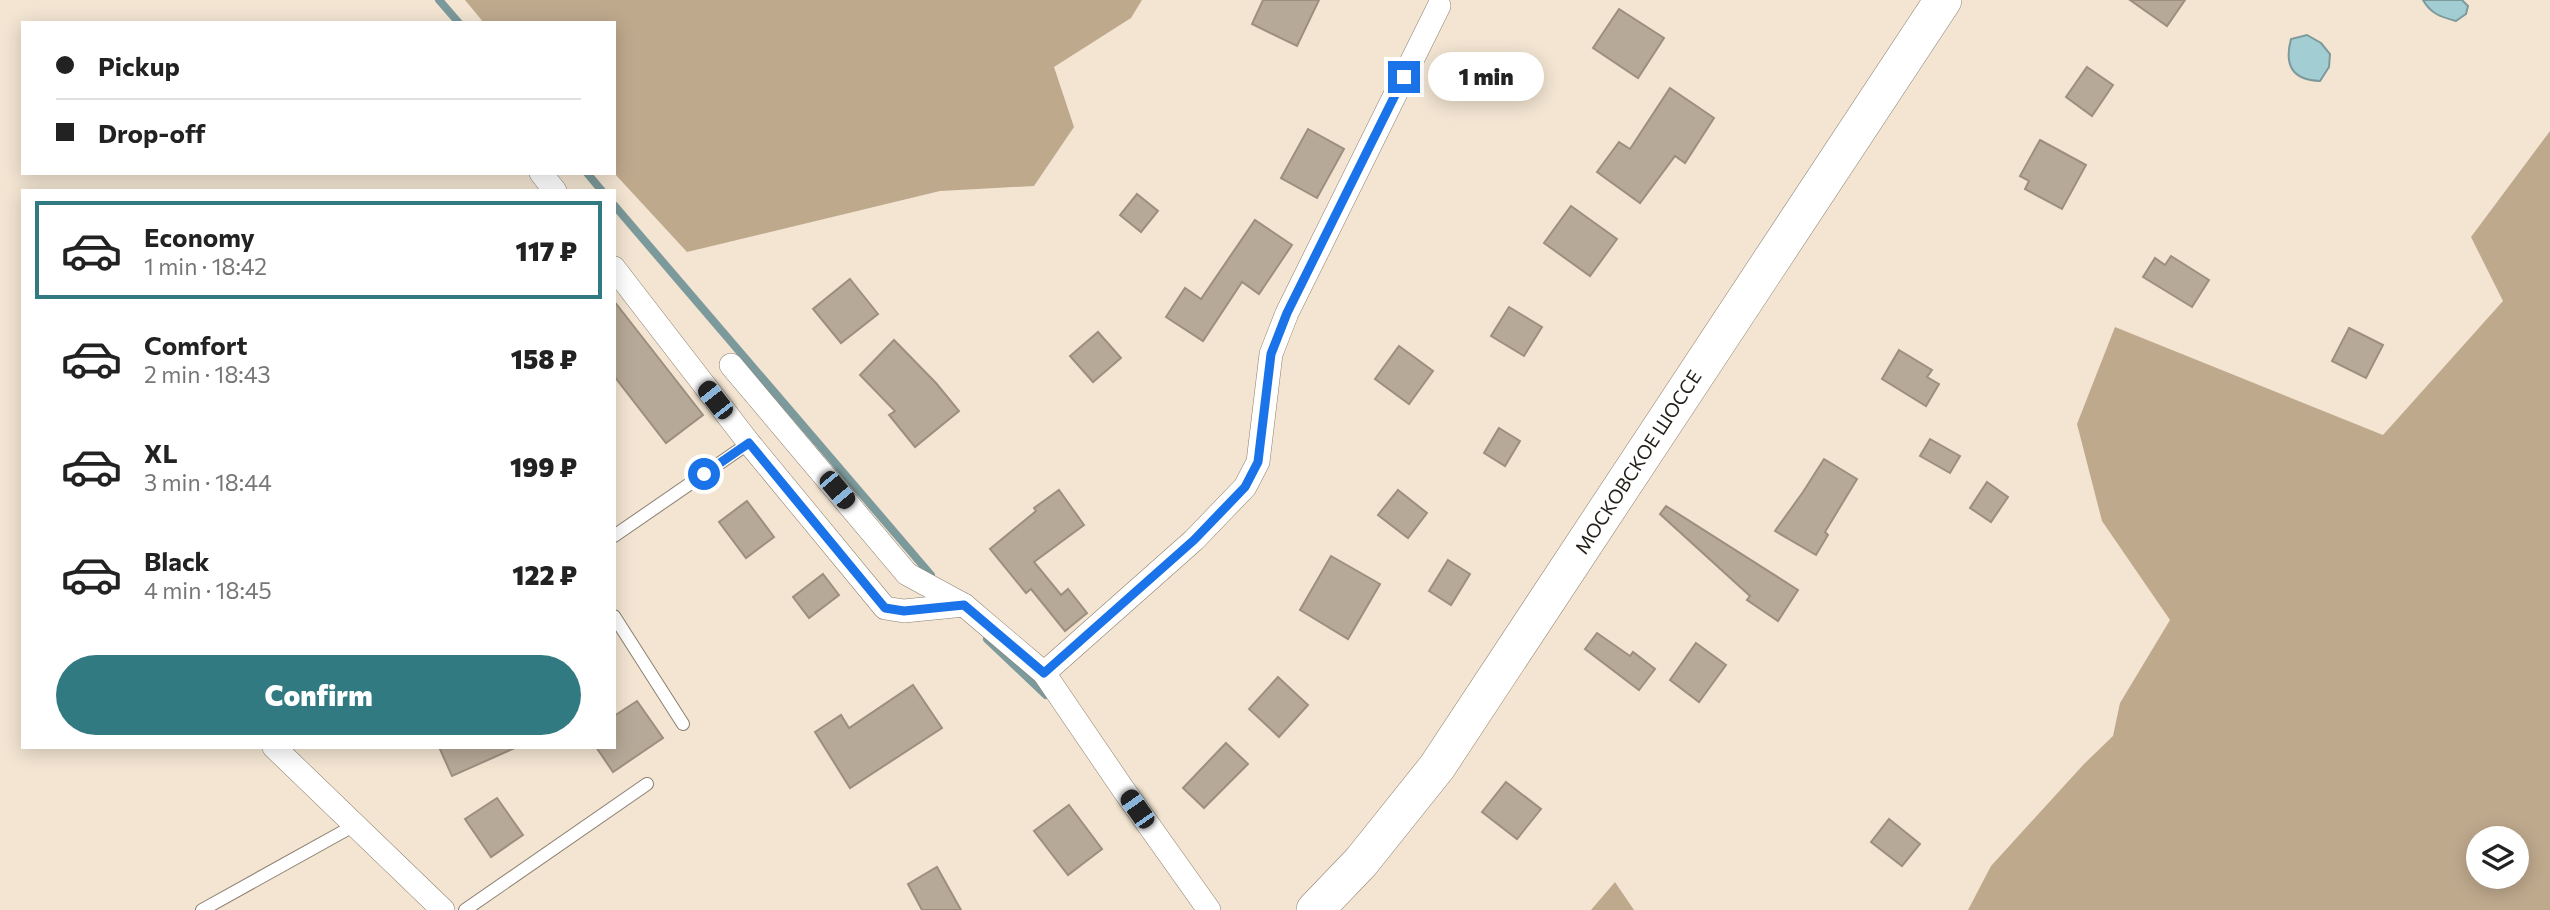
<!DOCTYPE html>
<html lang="en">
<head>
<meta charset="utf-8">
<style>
	body { margin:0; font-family:Commissioner,sans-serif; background:#f6f6f6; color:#222; height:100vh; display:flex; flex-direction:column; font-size:26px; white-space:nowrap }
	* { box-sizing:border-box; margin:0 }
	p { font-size:23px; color:#767676 }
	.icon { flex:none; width:38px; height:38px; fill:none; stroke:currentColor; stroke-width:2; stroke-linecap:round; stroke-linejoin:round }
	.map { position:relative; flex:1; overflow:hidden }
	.sheet { position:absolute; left:21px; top:189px; width:595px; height:560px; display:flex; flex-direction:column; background:#fff; border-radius:0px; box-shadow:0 4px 18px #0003 }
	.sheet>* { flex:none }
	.hud { position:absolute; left:21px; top:21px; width:595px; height:154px; border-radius:0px; box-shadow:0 4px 18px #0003; display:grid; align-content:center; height:154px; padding:0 35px; background:#fff }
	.controls { position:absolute; left:2466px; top:826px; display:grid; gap:14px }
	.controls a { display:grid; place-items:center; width:63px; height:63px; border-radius:50%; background:#fff; box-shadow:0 4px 18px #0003; font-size:35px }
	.end { position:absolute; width:32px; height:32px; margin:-16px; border:9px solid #1a73e8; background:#fff; box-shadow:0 0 0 4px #fff }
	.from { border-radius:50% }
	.bubble { position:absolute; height:49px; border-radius:24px; background:#fff; box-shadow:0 4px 18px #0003; font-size:23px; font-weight:800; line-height:49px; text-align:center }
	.car { position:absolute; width:21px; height:42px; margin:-21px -10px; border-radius:9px; box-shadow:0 0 5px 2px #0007; background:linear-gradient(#222 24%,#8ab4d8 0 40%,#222 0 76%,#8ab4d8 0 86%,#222 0) }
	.hud b { display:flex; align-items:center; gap:24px; height:66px; font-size:26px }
	.hud b+b { border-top:2px solid #e0e0e0 }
	.hud i { width:18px; height:18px; background:#222 }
	ul { padding:12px 0 0; list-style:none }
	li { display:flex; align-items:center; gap:21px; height:98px; margin:0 14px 10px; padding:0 21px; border:4px solid transparent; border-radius:0px }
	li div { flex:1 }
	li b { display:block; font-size:26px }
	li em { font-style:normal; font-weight:800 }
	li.active { border-color:#327a82 }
	li>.icon { width:63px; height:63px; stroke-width:1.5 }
	.cta { display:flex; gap:14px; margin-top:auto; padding:14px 35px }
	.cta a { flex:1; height:80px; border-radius:42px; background:#327a82; color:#fff; font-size:28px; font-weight:800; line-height:80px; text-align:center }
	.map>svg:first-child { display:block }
	.forest { fill:#bfa98d; fill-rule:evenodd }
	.water { fill:#a2cdd3; stroke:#7c999b; stroke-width:2 }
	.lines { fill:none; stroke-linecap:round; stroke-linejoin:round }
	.stream { stroke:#7c999b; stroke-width:8 }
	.building { fill:#b7a998; stroke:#9d8f7e; stroke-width:2 }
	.service-casing { stroke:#8c7f6f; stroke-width:14 }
	.minor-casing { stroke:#8c7f6f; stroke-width:24 }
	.primary-casing { stroke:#8c7f6f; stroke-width:38 }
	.service { stroke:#fff; stroke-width:12 }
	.minor { stroke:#fff; stroke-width:23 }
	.primary { stroke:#fff; stroke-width:37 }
	.route { stroke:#1a73e8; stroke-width:9 }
	.labels { text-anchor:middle; stroke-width:7; stroke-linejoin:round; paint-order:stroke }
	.street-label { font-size:19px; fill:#252019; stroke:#fff }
</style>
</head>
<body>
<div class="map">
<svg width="2550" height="910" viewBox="0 0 2550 910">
	<rect width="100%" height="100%" fill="#f3e5d2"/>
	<g class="forest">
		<path d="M 465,0 L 1142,0 L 1131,18 L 1054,67 L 1074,127 L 1034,186 L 940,191 L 687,252 L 614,173 L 614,23 L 484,23 Z"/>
		<path d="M 2550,131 L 2550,910 L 1968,910 L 1991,866 L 2084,764 L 2113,736 L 2120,703 L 2170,620 L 2102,521 L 2077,424 L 2115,327 L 2383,435 L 2503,301 L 2471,237 ZM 2516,838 L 2516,877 L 2478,877 L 2478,838 Z"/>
		<path d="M 1615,882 L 1634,910 L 1591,910 Z"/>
	</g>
	<g class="water">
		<path d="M 2423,0 L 2462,0 L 2468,6 L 2466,14 L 2456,21 C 2441,17 2431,14 2423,0 Z"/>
		<path d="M 2307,35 L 2321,43 L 2330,54 L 2329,67 L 2320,81 C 2292,80 2284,65 2291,39 Z"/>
	</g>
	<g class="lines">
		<g class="stream">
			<path d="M 439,0 L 459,23"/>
			<path d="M 587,173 L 602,191"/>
			<path d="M 614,205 L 931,575"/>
			<path d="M 987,639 L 1046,695"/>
		</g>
	</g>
	<g class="building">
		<path d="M 1263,0 L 1319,0 L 1297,46 L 1252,24 Z"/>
		<path d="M 2130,0 L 2185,0 L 2167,26 Z"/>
		<path d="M 1619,9 L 1664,38 L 1638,78 L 1593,48 Z"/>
		<path d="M 2087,67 L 2113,85 L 2092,116 L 2066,97 Z"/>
		<path d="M 1670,88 L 1714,118 L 1685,163 L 1675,156 L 1640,203 L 1597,172 L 1619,142 L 1630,149 Z"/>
		<path d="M 1308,129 L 1344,149 L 1317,198 L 1281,178 Z"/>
		<path d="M 2040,140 L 2086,165 L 2062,209 L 2025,189 L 2029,181 L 2020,176 Z"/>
		<path d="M 1137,194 L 1158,211 L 1141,232 L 1120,215 Z"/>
		<path d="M 1571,206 L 1617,239 L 1590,276 L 1544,243 Z"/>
		<path d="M 1255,220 L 1292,245 L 1259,294 L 1242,282 L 1203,341 L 1166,317 L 1185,288 L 1201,299 Z"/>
		<path d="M 2171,256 L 2209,280 L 2192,307 L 2143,277 L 2155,258 L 2165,265 Z"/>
		<path d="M 850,279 L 878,314 L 841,343 L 813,309 Z"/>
		<path d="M 614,301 L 703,415 L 666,443 L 614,376 Z"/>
		<path d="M 1509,307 L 1542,327 L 1524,356 L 1491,336 Z"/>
		<path d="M 2349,328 L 2383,345 L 2366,378 L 2332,361 Z"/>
		<path d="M 1098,332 L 1121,358 L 1093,382 L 1070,356 Z"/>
		<path d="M 894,340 L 936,383 L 959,411 L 915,447 L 889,415 L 895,411 L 860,375 Z"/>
		<path d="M 1399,346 L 1433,371 L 1409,404 L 1375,379 Z"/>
		<path d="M 1899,350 L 1932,370 L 1927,377 L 1939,384 L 1926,406 L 1882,379 Z"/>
		<path d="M 1499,428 L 1520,441 L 1505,466 L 1484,453 Z"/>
		<path d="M 1930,439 L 1960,456 L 1950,473 L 1920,456 Z"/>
		<path d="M 1824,459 L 1857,479 L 1825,532 L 1828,535 L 1816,555 L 1775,531 L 1803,492 Z"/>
		<path d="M 1987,482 L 2008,497 L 1991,522 L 1970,508 Z"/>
		<path d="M 1059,490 L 1084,525 L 1034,562 L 1061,595 L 1068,589 L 1087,613 L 1065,631 L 1031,589 L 1026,593 L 990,549 L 1036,511 L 1034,508 Z"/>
		<path d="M 1398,490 L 1427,513 L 1408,538 L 1378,515 Z"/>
		<path d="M 747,501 L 774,537 L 746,558 L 719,522 Z"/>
		<path d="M 1666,506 L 1798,590 L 1778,621 L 1747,600 L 1750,596 L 1660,514 Z"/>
		<path d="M 1331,556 L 1380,584 L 1348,639 L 1300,610 Z"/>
		<path d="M 1448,560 L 1470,574 L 1451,605 L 1429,591 Z"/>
		<path d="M 823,574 L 839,595 L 809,618 L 793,597 Z"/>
		<path d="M 1597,633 L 1630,656 L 1633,652 L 1655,669 L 1639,690 L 1585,649 Z"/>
		<path d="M 1696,643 L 1726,665 L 1699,702 L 1670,680 Z"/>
		<path d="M 1278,677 L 1308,705 L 1279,737 L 1249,709 Z"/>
		<path d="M 913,685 L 942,728 L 850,788 L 815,732 L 841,715 L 849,728 Z"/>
		<path d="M 637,701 L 663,738 L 613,772 L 596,747 L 614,747 L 614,716 Z"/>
		<path d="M 1226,743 L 1248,764 L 1204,808 L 1183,788 Z"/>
		<path d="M 439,747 L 517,747 L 452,776 Z"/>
		<path d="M 1506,782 L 1541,809 L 1517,839 L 1482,812 Z"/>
		<path d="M 497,798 L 523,835 L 491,857 L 465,819 Z"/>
		<path d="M 1069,805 L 1102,849 L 1068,875 L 1034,831 Z"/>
		<path d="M 1889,819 L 1920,844 L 1902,866 L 1871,842 Z"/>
		<path d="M 937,867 L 961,910 L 922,910 L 908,884 Z"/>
	</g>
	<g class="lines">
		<g class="service-casing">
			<g id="service">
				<path d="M 614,536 L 749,443"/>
				<path d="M 614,616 L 683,724"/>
				<path d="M 202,910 L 355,825"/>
				<path d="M 465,910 L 647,784"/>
			</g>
		</g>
		<g class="minor-casing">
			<g id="minor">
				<path d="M 541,173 L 555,191"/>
				<path d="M 614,268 L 749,443 L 885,608 L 904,611 L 964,605 L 1044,673 L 1123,789 L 1209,910"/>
				<path d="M 731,365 L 907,574 L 964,605"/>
				<path d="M 1044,673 L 1194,540 L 1245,487 L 1258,462 L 1271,354 L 1287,313 L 1439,6"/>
				<path d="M 274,747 L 443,910"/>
			</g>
		</g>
		<g class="primary-casing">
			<path id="primary" d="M 1315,910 L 1361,862 L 1437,767 L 1943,0"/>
		</g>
		<use href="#service" class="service"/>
		<use href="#minor" class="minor"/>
		<use href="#primary" class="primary"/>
	</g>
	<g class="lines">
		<path class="route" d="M 704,474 L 749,443 L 885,608 L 904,611 L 964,605 L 1044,673 L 1194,540 L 1245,487 L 1258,462 L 1271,354 L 1287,313 L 1404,77"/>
	</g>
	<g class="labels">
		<g class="street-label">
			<text transform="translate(1638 462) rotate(-57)" y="7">МОСКОВСКОЕ ШОССЕ</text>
		</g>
	</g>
</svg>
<div class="controls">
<a><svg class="icon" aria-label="layers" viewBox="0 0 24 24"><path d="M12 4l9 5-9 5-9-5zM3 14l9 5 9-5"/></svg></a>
</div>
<i class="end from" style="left:704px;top:474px"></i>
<i class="end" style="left:1404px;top:77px"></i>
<div class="bubble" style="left:1428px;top:52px;width:116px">1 min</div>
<i class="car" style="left:715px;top:400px;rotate:322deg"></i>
<i class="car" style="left:837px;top:490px;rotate:140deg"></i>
<i class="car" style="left:1137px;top:809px;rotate:325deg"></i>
<div class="hud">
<b><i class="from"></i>Pickup</b>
<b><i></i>Drop-off</b>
</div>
<section class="sheet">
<ul>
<li class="active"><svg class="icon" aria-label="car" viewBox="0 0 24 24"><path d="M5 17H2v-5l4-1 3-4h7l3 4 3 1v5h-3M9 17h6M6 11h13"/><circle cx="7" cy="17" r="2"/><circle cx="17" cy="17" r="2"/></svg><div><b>Economy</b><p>1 min · 18:42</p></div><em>117 ₽</em></li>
<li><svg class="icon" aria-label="car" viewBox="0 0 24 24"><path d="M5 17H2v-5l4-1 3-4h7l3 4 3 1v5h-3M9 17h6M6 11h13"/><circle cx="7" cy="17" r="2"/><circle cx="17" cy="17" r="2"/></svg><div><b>Comfort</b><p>2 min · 18:43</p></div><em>158 ₽</em></li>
<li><svg class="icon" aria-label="car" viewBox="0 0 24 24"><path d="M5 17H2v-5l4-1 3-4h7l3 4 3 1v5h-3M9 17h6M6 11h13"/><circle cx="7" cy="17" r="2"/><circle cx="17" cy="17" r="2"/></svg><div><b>XL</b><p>3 min · 18:44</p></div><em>199 ₽</em></li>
<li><svg class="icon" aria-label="car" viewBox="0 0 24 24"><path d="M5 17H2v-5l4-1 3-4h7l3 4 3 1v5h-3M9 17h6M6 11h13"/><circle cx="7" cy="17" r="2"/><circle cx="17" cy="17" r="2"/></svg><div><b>Black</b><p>4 min · 18:45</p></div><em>122 ₽</em></li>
</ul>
<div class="cta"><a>Confirm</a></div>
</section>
</div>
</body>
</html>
